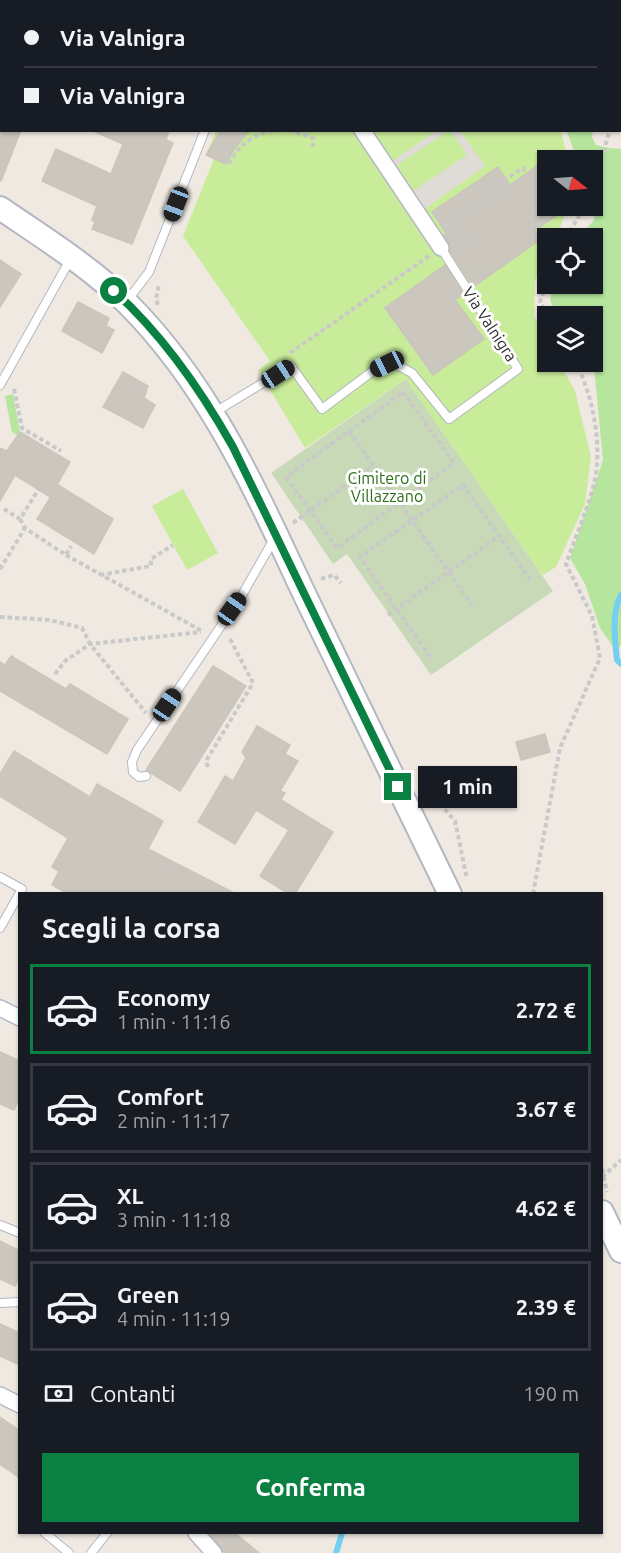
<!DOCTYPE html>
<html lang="it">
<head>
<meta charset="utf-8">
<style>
	body { margin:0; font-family:Ubuntu,sans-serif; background:#20242c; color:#f1f3f6; height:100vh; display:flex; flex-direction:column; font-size:22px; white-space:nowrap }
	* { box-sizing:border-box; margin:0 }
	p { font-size:20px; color:#9ea1a6 }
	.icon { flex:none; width:33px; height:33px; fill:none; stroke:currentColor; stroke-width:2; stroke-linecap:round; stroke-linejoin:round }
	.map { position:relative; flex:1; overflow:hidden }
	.side { position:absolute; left:18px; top:892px; width:585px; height:642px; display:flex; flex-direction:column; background:#171b24; border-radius:0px; box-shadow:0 2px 4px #0004 }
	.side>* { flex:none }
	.banner { position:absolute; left:0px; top:0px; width:621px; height:132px; box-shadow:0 2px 4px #0004; display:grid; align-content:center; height:132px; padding:0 24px; background:#171b24 }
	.needle { width:39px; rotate:107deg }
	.tools { position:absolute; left:537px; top:150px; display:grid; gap:12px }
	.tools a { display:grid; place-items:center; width:66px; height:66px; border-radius:0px; background:#171b24; box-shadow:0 2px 4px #0004; font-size:30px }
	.end { position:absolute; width:27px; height:27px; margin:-14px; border:8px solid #0b8043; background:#fff; box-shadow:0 0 0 3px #fff }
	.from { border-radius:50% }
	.bubble { position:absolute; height:42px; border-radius:0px; background:#171b24; box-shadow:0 2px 4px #0004; font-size:20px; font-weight:700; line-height:42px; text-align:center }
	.car { position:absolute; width:18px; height:36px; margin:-18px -9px; border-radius:8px; box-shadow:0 0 4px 2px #0007; background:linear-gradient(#222 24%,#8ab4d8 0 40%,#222 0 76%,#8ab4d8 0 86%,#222 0) }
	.banner b { display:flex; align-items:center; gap:21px; height:57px; font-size:22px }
	.banner b+b { border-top:2px solid #363941 }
	.banner i { width:15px; height:15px; background:#f1f3f6 }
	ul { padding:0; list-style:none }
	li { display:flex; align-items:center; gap:18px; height:90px; margin:0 12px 9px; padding:0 12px; border:3px solid #363941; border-radius:0px }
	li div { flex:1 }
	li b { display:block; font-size:22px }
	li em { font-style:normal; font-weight:700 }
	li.active { border-color:#0b8043 }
	li>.icon { width:54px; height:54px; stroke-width:1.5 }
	h2 { padding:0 24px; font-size:27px; line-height:72px }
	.pay { display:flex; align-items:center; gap:15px; height:66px; padding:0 24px; font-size:22px }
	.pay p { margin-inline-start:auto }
	.button { display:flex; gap:12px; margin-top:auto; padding:12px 24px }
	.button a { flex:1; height:69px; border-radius:0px; background:#0b8043; color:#fff; font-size:24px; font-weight:700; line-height:69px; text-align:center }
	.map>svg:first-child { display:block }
	.green { fill:#b6e59e }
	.cemetery { fill:#c8d9b8 }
	.pitch { fill:#c9ec9a }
	.plaza { fill:#dfdcd8 }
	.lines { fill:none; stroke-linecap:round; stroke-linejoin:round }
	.stream { stroke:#75cff0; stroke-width:6 }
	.building { fill:#cbc7bf; stroke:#cbc5ba; stroke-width:1.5 }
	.lane-casing { stroke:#b4b7c1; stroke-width:10 }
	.street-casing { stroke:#b4b7c1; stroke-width:18 }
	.secondary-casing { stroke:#b4b7c1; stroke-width:26 }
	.path { stroke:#c9c9c9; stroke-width:4; stroke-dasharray:4.5 3; stroke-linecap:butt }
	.lane { stroke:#fff; stroke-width:8 }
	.street { stroke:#fff; stroke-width:15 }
	.secondary { stroke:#fff; stroke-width:22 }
	.route { stroke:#0b8043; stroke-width:8 }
	.labels { text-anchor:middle; stroke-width:6; stroke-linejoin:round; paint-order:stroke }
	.street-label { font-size:16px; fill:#2e2e2e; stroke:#fff }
	.park-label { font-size:16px; fill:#2c6e1b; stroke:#fff }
</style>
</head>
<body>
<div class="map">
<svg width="621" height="1553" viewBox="0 0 621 1553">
	<rect width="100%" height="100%" fill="#efe9e1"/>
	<g class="green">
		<path d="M 417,0 L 621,0 L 621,39 L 620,42 L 620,2 Z"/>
		<path d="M 567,131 L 593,131 L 592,137 L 596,145 L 609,148 L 621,149 L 621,644 L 617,652 L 600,628 L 585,584 L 570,558 L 603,460 L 593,356 L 592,316 L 557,316 L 550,300 L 553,284 L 592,284 L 592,238 L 579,238 L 594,220 L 597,206 L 593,188 L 592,160 L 577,160 Z"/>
		<path d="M 13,394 L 20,432 L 17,435 L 12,432 L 5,396 Z"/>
	</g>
	<path class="cemetery" d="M 406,379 L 553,591 L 431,675 L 347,554 L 333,564 L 271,473 Z"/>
	<g class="pitch">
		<path d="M 216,131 L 561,131 L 568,160 L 548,160 L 548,206 L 568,206 L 556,238 L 548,238 L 547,254 L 535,281 L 534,316 L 547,340 L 548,362 L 559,362 L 575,391 L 591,457 L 585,504 L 556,567 L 542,575 L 406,379 L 305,448 L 258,370 L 270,361 L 183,236 L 214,159 L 206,155 Z"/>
		<path d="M 183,489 L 218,553 L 187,570 L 152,506 Z"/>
	</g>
	<path class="plaza" d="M 354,131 L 371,131 L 392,161 L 436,131 L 448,131 L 396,166 L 413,191 L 467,155 L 451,131 L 460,131 L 485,166 L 415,216 Z"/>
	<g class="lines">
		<g class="stream">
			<path d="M 621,595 C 611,613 615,641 617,660 L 621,664"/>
			<path d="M 336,1553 L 342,1533"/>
		</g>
	</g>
	<g class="building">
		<path d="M 0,130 L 21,130 L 1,181 L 0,181 Z"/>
		<path d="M 91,130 L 169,130 L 166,140 L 173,143 L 132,244 L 92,229 L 95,222 L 92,220 L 97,206 L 42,181 L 56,149 L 111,174 L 123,144 Z"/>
		<path d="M 221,130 L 250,130 L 234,149 L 226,164 L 206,155 Z"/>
		<path d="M 548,158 L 548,206 L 554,206 L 559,214 L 535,230 L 541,239 L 473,287 L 450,251 L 449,243 L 444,235 L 446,233 L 432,212 L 498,167 L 510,185 Z"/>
		<path d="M 0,260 L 21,274 L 0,307 Z"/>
		<path d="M 445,265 L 463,294 L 455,300 L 484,339 L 433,375 L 385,308 Z"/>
		<path d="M 78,302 L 109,318 L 106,326 L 114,330 L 102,353 L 62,331 Z"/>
		<path d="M 123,372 L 148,386 L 144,398 L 155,405 L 143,428 L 103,407 Z"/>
		<path d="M 20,432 L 70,462 L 50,497 L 15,475 L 0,501 L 0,448 L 7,451 Z"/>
		<path d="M 58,485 L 113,519 L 94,554 L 37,519 Z"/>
		<path d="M 11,656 L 66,689 L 70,684 L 128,719 L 107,754 L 0,691 L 0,662 L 5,665 Z"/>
		<path d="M 213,666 L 246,686 L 180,791 L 146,770 Z"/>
		<path d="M 257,726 L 290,745 L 285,754 L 298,761 L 280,791 L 285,793 L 281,800 L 333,832 L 295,894 L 289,894 L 260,876 L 289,830 L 256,810 L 235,844 L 198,822 L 225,776 L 233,781 L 246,758 L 242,752 Z"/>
		<path d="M 545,734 L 550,752 L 521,760 L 516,742 Z"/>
		<path d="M 14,751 L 90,797 L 97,784 L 163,821 L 148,849 L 236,894 L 68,894 L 52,885 L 59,871 L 52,867 L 68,838 L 0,796 L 0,774 Z"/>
		<path d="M 0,1052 L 20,1061 L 20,1095 L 14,1110 L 0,1104 Z"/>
		<path d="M 0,1241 L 20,1251 L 20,1277 L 15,1286 L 0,1279 Z"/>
		<path d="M 0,1324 L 20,1333 L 20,1365 L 0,1356 Z"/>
		<path d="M 0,1417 L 20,1431 L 20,1478 L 0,1464 Z"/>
		<path d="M 209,1533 L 235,1533 L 259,1553 L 225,1553 Z"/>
	</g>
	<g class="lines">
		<g class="lane-casing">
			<g id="lane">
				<path d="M 127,301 L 149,272 L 205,130"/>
				<path d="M 0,385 L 71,258"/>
				<path d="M 215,412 L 291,366 L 322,409 L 373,371 L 387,364 L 399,366 L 412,373 L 449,419 L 518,369 L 441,248"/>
				<path d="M 146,776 L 139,777 L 133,772 L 132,762 L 137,750 L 242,595 L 274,539"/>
				<path d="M 0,877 L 22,889 L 0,928"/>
				<path d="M 0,1225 L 20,1233"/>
				<path d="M 0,1303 L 20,1302"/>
				<path d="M 45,1533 L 69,1553"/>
				<path d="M 91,1553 L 107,1533"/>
			</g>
		</g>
		<g class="street-casing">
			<g id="street">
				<path d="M 362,130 L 441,248"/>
				<path d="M 0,1008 L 20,1018"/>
				<path d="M 0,1395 L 20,1405"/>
				<path d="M 196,1533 L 214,1553"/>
			</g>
		</g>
		<g class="secondary-casing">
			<g id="secondary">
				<path d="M 0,208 C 44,238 89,266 127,303 C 214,390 259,499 311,608 C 357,704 404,799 450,894"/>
				<path d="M 602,1212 L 621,1251"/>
			</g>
		</g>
		<g class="path">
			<path d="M 620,94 L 621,88"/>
			<path d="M 289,130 L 313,138 L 313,147"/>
			<path d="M 229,164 C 238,145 255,133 276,130"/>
			<path d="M 592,188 L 610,130"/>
			<path d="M 445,226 L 500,188 L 503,181 L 523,168 L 526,174"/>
			<path d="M 566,238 L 585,206"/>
			<path d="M 456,242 L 465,236 L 469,243"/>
			<path d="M 548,277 L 540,302 L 548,316"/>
			<path d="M 158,305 L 156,299 L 159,284"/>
			<path d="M 290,353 L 429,256"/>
			<path d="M 14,389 L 22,428 L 61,451"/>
			<path d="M 403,392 L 454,463 L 337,548 L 286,477 Z"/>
			<path d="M 349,431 L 472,605"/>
			<path d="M 4,509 L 20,519 L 38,490"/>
			<path d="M 20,519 L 25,528 L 66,555 L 71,546"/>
			<path d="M 293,523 L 373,466"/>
			<path d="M 66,555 L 202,631"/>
			<path d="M 0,569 L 25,528"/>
			<path d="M 100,575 L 151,566 L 151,559 L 173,545"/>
			<path d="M 321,579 L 334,575 L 341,583"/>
			<path d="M 388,615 L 499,536"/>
			<path d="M 0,617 L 50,620 L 82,628 L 90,644 L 146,713"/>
			<path d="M 430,657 L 360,557 L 463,485 L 531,581"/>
			<path d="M 55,674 L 65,661 L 90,644 L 201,632"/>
			<path d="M 208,767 L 206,761 L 253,683 L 229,637"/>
			<path d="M 420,781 L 455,821 L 467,879"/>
			<path d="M 533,894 L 560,748 L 600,658 L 592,616 L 566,564 C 575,538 587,511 594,484 C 603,447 593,394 575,362"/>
			<path d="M 602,1169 L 607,1192"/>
			<path d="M 602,1177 L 621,1160"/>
		</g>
		<use href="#lane" class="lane"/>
		<use href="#street" class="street"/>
		<use href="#secondary" class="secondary"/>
	</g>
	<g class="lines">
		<path class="route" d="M 114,291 C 163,335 201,390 233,447 L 398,787"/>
	</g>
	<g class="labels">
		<g class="street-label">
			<text transform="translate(490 324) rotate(57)" y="6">Via Valnigra</text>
		</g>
		<g class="park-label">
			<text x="387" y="484">Cimitero di<tspan x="387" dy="18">Villazzano</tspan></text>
		</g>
	</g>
</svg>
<div class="tools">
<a><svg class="needle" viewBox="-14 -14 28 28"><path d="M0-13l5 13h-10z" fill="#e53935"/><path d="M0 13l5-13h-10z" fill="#9ea1a6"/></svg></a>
<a><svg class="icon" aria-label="locate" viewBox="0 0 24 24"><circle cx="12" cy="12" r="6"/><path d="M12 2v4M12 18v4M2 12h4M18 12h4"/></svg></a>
<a><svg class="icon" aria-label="layers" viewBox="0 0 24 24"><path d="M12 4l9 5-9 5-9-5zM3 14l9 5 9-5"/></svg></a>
</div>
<i class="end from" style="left:114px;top:291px"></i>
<i class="end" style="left:398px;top:787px"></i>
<div class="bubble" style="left:418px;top:766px;width:99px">1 min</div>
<i class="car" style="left:176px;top:204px;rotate:201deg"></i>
<i class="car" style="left:387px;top:364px;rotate:244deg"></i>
<i class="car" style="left:278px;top:374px;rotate:57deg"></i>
<i class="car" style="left:232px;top:609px;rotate:35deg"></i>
<i class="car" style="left:167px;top:705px;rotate:34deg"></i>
<div class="banner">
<b><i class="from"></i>Via Valnigra</b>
<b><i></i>Via Valnigra</b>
</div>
<section class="side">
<h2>Scegli la corsa</h2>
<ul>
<li class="active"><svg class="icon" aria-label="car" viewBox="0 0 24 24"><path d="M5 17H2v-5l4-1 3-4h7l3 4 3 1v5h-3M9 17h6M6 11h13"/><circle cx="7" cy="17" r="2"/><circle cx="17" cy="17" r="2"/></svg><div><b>Economy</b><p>1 min · 11:16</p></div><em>2.72 €</em></li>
<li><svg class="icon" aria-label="car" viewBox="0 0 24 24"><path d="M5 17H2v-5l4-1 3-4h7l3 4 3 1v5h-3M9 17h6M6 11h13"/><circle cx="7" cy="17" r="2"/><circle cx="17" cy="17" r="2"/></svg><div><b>Comfort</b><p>2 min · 11:17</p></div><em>3.67 €</em></li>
<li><svg class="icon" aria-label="car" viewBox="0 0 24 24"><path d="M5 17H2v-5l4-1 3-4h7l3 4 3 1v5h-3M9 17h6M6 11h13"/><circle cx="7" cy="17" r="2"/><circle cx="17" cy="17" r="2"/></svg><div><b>XL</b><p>3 min · 11:18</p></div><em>4.62 €</em></li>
<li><svg class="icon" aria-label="car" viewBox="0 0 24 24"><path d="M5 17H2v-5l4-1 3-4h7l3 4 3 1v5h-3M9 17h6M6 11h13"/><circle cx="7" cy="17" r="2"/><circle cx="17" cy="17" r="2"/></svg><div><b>Green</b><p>4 min · 11:19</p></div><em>2.39 €</em></li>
</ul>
<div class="pay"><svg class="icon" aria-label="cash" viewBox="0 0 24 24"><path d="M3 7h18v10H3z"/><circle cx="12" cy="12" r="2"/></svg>Contanti<p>190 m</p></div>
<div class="button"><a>Conferma</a></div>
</section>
</div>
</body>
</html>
